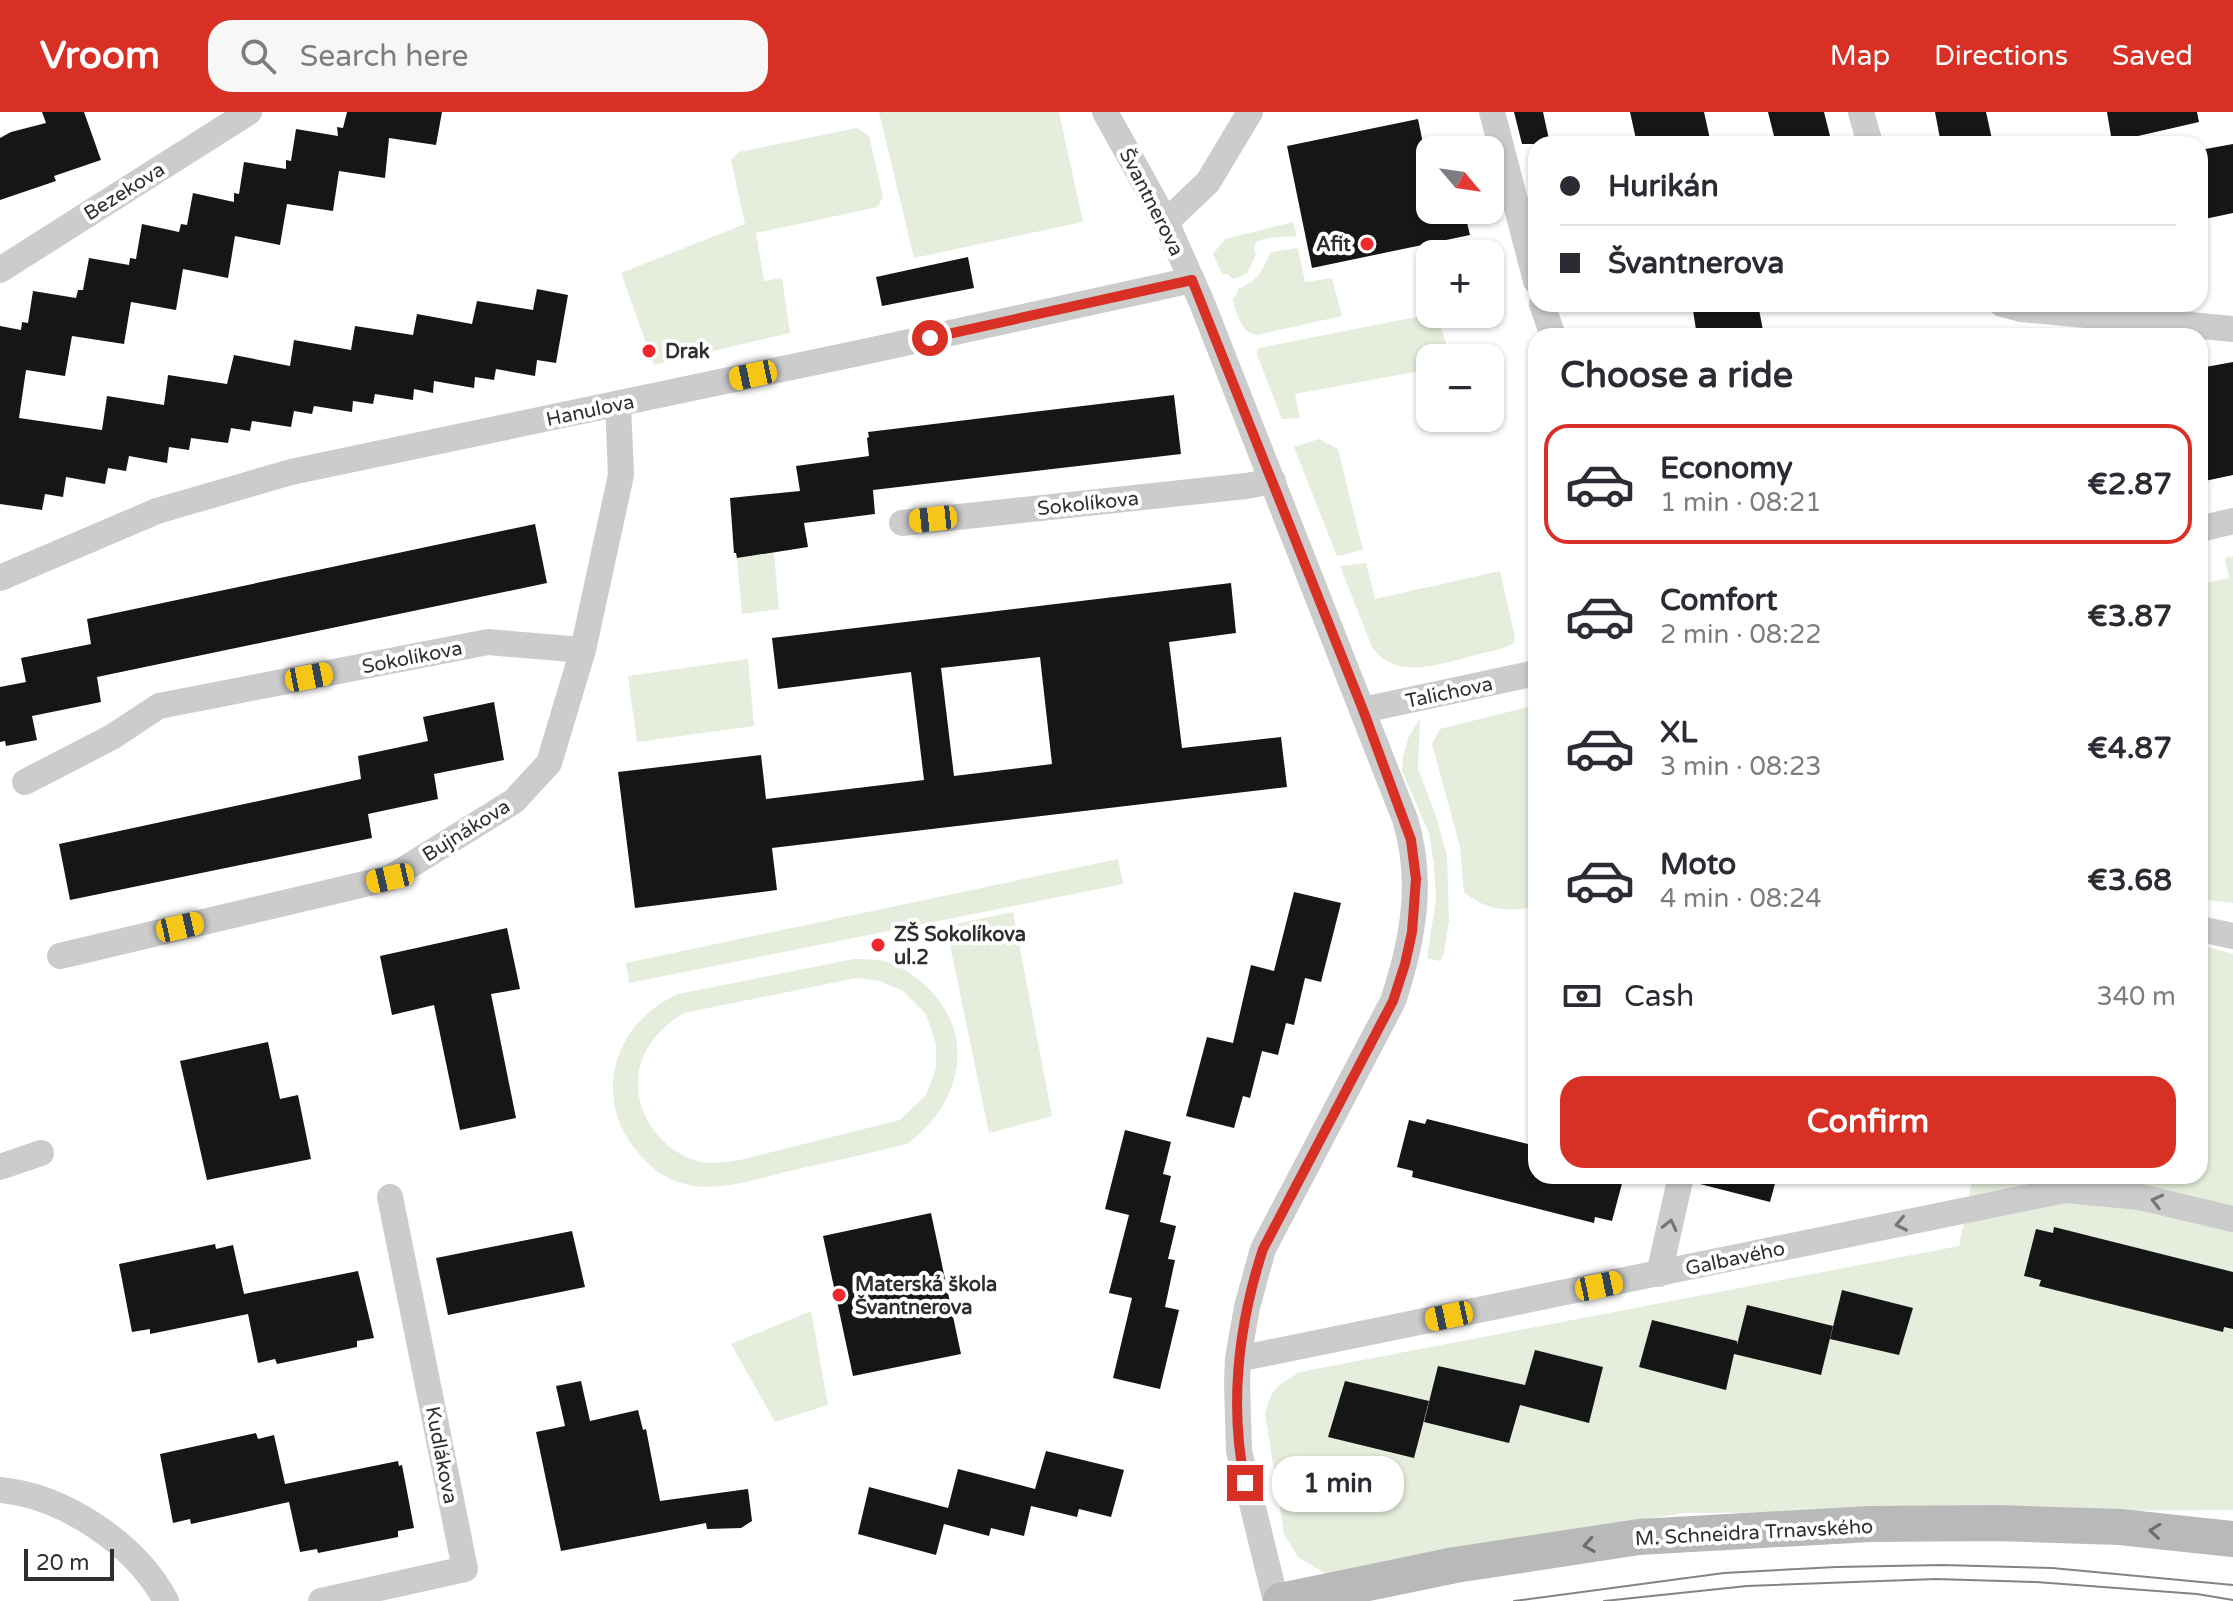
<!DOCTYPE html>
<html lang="en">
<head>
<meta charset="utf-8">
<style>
	body { margin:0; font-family:"Varela Round",sans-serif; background:#f7f7f7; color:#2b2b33; height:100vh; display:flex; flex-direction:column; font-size:30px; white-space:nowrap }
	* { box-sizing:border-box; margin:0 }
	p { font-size:26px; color:#7c7c81 }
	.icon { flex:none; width:44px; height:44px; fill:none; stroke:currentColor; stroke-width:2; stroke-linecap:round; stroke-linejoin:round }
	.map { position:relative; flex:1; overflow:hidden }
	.details { position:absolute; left:1528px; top:216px; width:680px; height:856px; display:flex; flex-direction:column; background:#fff; border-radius:24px; box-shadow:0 2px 6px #0004 }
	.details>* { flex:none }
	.hud { position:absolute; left:1528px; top:24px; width:680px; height:176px; border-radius:24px; box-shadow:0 2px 6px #0004; display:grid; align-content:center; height:176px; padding:0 32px; background:#fff }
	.needle { width:52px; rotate:119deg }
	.fabs { position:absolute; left:1416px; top:24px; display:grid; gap:16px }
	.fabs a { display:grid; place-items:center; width:88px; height:88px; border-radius:16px; background:#fff; box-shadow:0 2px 6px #0004; font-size:40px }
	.scale { position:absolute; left:24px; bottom:20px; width:90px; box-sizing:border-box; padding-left:8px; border:4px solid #2f2f2f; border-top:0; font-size:22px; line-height:28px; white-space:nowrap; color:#2f2f2f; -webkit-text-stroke:6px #fff; paint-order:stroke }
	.end { position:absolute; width:36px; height:36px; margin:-18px; border:10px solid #d93025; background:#fff; box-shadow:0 0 0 4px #fff }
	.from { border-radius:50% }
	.bubble { position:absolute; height:56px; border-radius:24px; background:#fff; box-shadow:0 2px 6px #0004; font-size:26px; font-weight:700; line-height:56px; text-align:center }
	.car { position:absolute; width:24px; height:48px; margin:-24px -12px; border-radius:10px; box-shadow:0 0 6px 2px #0007; background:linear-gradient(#f5c518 24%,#345 0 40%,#f5c518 0 76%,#345 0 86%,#f5c518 0) }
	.hud b { display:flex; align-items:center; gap:28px; height:76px; font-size:30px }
	.hud b+b { border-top:2px solid #e1e1e2 }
	.hud i { width:20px; height:20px; background:#2b2b33 }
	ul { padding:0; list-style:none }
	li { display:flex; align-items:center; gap:24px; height:120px; margin:0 16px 12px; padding:0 16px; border:4px solid transparent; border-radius:24px }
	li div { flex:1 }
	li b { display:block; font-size:30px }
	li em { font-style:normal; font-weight:700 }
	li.selected { border-color:#d93025 }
	li>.icon { width:72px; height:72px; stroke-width:1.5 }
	h2 { padding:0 32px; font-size:36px; line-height:96px }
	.pay { display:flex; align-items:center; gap:20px; height:88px; padding:0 32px; font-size:30px }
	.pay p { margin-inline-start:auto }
	.button { display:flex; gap:16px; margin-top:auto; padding:16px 32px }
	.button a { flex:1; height:92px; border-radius:24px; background:#d93025; color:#fff; font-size:32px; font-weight:700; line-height:92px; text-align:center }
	header { display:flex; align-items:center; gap:48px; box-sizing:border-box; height:112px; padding:0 40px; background:#d93025; color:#fff }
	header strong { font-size:38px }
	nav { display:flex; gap:44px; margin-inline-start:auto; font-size:28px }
	.search { width:560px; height:72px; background:#f7f7f7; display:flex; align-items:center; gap:20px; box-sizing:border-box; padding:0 28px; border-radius:24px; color:#7c7c81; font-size:30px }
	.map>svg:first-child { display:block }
	.green { fill:#e5eddc; fill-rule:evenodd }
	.building { fill:#161616; fill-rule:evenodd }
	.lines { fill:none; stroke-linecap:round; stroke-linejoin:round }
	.street { stroke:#ccc; stroke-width:26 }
	.secondary { stroke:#b9b9b9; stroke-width:36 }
	.tram { stroke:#848484; stroke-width:2 }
	.oneway { stroke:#767676 }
	.oneway2 { stroke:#6d6d6d }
	.route { stroke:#d93025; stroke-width:10 }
	.poi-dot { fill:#f0282e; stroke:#fff; stroke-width:3 }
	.labels { text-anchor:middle; stroke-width:8; stroke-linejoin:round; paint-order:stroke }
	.street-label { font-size:20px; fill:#2f2f2f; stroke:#fff }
	.poi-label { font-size:20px; font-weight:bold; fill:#2f2f2f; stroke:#fff; text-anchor:start }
</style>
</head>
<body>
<header>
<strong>Vroom</strong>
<div class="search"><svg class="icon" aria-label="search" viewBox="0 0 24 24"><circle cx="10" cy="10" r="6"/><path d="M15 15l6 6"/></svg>Search here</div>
<nav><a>Map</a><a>Directions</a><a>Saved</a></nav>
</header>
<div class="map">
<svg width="2233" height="1489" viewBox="0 0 2233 1489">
	<rect width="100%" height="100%" fill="#fff"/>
	<g class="green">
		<path d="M 879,0 L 1059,0 L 1083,110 L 914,146 Z"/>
		<path d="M 857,16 L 869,24 L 883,84 L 878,95 L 756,121 L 764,169 L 782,166 L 790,221 L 654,253 L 621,161 L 745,112 L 731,48 L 739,40 Z"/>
		<path d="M 1293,110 L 1297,124 C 1286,125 1264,125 1256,130 L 1254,137 L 1256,142 L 1247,162 L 1233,167 L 1227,162 L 1222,162 L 1213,142 L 1225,127 Z"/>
		<path d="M 1298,136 L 1305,170 L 1332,166 L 1342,204 L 1257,223 C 1240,221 1238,202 1232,187 L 1236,184 L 1238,177 C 1259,168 1261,160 1271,140 Z"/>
		<path d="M 1426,203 C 1444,210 1445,229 1449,246 L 1430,246 L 1430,257 L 1295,282 L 1300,306 L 1282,307 L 1256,240 L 1259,236 Z"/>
		<path d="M 1319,327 L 1338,337 L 1363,438 L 1337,444 L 1294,335 Z"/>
		<path d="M 774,441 L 779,497 L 742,502 L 737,446 Z"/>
		<path d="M 2233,444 L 2233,791 L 2200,787 L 2200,472 L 2229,466 L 2225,446 Z"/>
		<path d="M 1366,451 L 1375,487 L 1500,459 L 1515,525 L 1514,531 C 1502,538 1485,540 1472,544 C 1440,552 1395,569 1372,535 L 1340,454 Z"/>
		<path d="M 748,547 L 754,614 L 637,630 L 628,564 Z"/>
		<path d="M 1536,593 L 1536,794 C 1509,801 1485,798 1464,780 L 1460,735 L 1432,632 L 1440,617 Z"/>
		<path d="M 1420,607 L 1418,657 L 1436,704 L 1447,744 L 1449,809 L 1444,841 L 1440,849 L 1427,846 L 1436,787 L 1434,753 L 1429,721 L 1402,659 L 1403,644 L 1409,624 Z"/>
		<path d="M 1118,747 L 1123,772 L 629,871 L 626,851 Z"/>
		<path d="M 1013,800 L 1052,1004 L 989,1021 L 946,814 Z"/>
		<path d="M 2200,833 L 2233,842 L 2233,1398 L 1684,1401 L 1409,1444 L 1326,1462 L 1298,1445 L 1284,1422 L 1265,1301 C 1272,1275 1278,1273 1300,1260 L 1959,1134 L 1973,1064 L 2200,1064 Z"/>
		<path d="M 854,847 C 862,847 871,847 879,848 C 899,852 917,864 931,879 C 978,929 958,995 907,1032 C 869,1041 831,1050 793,1058 C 759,1066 720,1081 685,1072 C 667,1068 651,1056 640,1043 C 590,988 613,911 678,882 ZM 856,866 L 880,869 L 903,879 L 926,902 L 936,932 L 936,956 L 926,983 L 900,1008 L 740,1048 C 725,1050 711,1053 697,1049 C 657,1037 628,993 641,951 C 648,929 664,913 684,901 Z"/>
		<path d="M 811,1199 L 828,1293 L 775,1310 L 731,1232 Z"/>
	</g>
	<g class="building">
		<path d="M 42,0 L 84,0 L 101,48 L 54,64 L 56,69 L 0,88 L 0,26 L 11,20 L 46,11 Z"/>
		<path d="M 347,0 L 442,0 L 436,33 L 389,26 L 385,66 L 339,59 L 333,99 L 287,92 L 280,133 L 235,124 L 228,166 L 183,157 L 176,198 L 131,190 L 124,232 L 72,224 L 65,264 L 26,258 L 19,306 L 102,318 L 107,284 L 164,293 L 168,263 L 227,272 L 234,243 L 290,254 L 294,228 L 351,238 L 355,214 L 413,223 L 417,202 L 472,212 L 477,189 L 533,198 L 537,177 L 568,183 L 556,251 L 537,248 L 535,264 L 496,257 L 494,268 L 475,265 L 474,276 L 434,269 L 433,281 L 414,277 L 413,288 L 375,282 L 373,292 L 353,289 L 352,300 L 314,294 L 312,302 L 294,299 L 291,315 L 252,309 L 250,319 L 231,316 L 228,331 L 191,326 L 189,338 L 169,335 L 167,351 L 129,344 L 126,359 L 108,356 L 105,372 L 66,365 L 63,385 L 45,382 L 42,398 L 0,392 L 0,214 L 21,218 L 22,210 L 28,211 L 33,179 L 76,186 L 78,178 L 83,178 L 89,146 L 129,153 L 130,146 L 136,147 L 142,112 L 179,120 L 181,112 L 187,113 L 193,81 L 234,90 L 234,81 L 239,82 L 244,50 L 286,57 L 286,48 L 291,49 L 296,17 L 338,24 L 337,15 L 343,16 Z"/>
		<path d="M 1514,0 L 1543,0 L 1550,32 L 1522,32 Z"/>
		<path d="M 1630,0 L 1704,0 L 1711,32 L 1637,32 Z"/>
		<path d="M 1768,0 L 1824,0 L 1832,32 L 1776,32 Z"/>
		<path d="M 1935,0 L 1986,0 L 1993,32 L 1941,32 Z"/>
		<path d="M 2107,0 L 2197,0 L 2199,10 L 2112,30 Z"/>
		<path d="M 1418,7 L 1426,46 L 1430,45 L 1430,98 L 1464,98 L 1470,123 L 1312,156 L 1287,34 Z"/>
		<path d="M 2233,32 L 2233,101 L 2200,108 L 2200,38 Z"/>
		<path d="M 968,145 L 974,176 L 882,194 L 876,165 Z"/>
		<path d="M 1692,192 L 1758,192 L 1764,224 L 1697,224 Z"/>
		<path d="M 2233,250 L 2233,363 L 2200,370 L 2200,256 Z"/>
		<path d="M 1174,283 L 1181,342 L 873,378 L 875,402 L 804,411 L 808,435 L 737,446 L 736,441 L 734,441 L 730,386 L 800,379 L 796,354 L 869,344 L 867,326 L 869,325 L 868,320 Z"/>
		<path d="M 535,412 L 547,471 L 97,565 L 101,590 L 32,604 L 37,628 L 6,634 L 5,629 L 0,630 L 0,575 L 26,570 L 21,546 L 91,532 L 87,507 Z"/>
		<path d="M 1231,471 L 1236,521 L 1169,530 L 1182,636 L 1281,625 L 1287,675 L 772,736 L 777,778 L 635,796 L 618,660 L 761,643 L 766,687 L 924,668 L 911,560 L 778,577 L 772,526 ZM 1040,545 L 1052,652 L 954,664 L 941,556 Z"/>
		<path d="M 494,590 L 504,648 L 434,662 L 438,687 L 368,702 L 372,726 L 70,788 L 59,732 L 361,667 L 358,644 L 428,629 L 423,605 Z"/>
		<path d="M 1294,780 L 1341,791 L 1321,870 L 1305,866 L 1294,913 L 1286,911 L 1278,943 L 1262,939 L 1250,986 L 1243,984 L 1234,1016 L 1186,1004 L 1207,925 L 1233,931 L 1251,853 L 1274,859 Z"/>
		<path d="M 507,816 L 520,877 L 491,882 L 516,1006 L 460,1018 L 434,893 L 392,903 L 380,844 Z"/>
		<path d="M 268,930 L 280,987 L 298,983 L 311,1047 L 207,1068 L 180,949 Z"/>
		<path d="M 1427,1007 L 1536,1034 L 1536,1064 L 1624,1064 L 1612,1109 L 1595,1105 L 1594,1111 L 1412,1065 L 1413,1059 L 1397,1055 L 1409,1008 L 1425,1012 Z"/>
		<path d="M 1125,1018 L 1171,1030 L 1163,1062 L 1171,1064 L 1160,1110 L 1176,1114 L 1168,1147 L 1175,1148 L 1165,1195 L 1179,1198 L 1160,1277 L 1113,1266 L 1132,1186 L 1109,1181 L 1129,1103 L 1105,1097 Z"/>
		<path d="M 1701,1064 L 1777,1064 L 1770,1090 L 1700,1072 Z"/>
		<path d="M 931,1101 L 961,1242 L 853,1264 L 823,1124 Z"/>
		<path d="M 2054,1115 L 2233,1160 L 2233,1217 L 2224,1215 L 2223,1220 L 2039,1174 L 2041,1168 L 2024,1164 L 2036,1117 L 2053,1121 Z"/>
		<path d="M 572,1119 L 585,1175 L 448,1203 L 436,1146 Z"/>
		<path d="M 215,1132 L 216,1137 L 233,1133 L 244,1182 L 358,1159 L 374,1226 L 357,1229 L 357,1235 L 277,1252 L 275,1247 L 258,1251 L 248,1202 L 150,1222 L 150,1217 L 132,1220 L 119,1152 Z"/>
		<path d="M 1842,1178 L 1913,1196 L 1899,1243 L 1830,1227 Z"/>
		<path d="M 1747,1193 L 1833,1214 L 1821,1263 L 1734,1242 L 1726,1278 L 1639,1255 L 1652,1208 L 1737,1229 L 1737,1233 Z"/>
		<path d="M 1535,1238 L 1603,1255 L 1589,1311 L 1520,1293 L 1509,1331 L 1424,1310 L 1438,1254 L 1525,1273 Z"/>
		<path d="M 581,1269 L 590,1309 L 638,1298 L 643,1318 L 646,1317 L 660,1389 L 748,1377 L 752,1409 L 741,1416 L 707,1417 L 706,1411 L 561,1439 L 536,1320 L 565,1314 L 556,1274 Z"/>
		<path d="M 1345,1269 L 1429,1289 L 1414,1346 L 1328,1325 Z"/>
		<path d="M 256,1321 L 258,1327 L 274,1323 L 285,1372 L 398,1349 L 399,1354 L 402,1353 L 414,1416 L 398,1419 L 398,1425 L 318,1441 L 317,1437 L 300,1440 L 289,1390 L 191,1412 L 190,1407 L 173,1411 L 160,1342 Z"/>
		<path d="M 1046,1339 L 1124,1358 L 1111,1405 L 1079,1397 L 1077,1405 L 1031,1394 L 1024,1424 L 991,1416 L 989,1424 L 944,1412 L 936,1443 L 858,1422 L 869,1375 L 948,1396 L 958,1357 L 1035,1377 Z"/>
	</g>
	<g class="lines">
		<g class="street">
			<path d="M 1105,0 L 1166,110 L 1202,191 L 1405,707 C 1424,769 1413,829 1393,889 L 1263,1137 L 1247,1195 L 1238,1247 L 1237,1271 L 1239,1339 L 1276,1489"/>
			<path d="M 1492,0 L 1536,169"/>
			<path d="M 1861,0 L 1870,32"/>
			<path d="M 1166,110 L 1208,70 L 1250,0"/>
			<path d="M 0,158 L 249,0"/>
			<path d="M 1542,192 L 1553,224"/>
			<path d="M 2002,192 L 2021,197 L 2233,217"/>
			<path d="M 902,411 L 1246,374 L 1273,369"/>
			<path d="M 2200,417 L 2233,409"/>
			<path d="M 0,466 L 157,399 L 291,360 L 873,238 L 1192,168"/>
			<path d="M 1363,598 L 1536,561"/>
			<path d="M 25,670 L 112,625 L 159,594 L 488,530 L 583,538"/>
			<path d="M 2200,817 L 2233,824"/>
			<path d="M 60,844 L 390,766 L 514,689 L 549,651 L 583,538 L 621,363 L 618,292"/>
			<path d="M 0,1055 L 41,1041"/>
			<path d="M 1659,1162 L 1681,1064"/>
			<path d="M 1238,1247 L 2065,1078 L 2140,1085 L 2233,1107"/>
			<path d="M 0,1378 C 64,1384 136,1432 166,1489"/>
			<path d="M 321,1489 L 465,1457 L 390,1085"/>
		</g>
		<path class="secondary" d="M 1281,1489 L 1455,1453 L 1639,1425 L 1870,1412 L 1996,1411 L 2120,1415 L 2233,1427"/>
		<g class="tram">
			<path d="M 1514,1489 L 1724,1461 L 1836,1455 L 1942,1453 L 2052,1456 L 2233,1473"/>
			<path d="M 1604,1489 L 1747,1474 L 1936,1467 L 2036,1470 L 2197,1482 L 2233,1488"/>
		</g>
	</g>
	<defs><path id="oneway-chevron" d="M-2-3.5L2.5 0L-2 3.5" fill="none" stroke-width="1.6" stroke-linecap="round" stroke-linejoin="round" transform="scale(2)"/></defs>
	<g class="oneway">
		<use href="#oneway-chevron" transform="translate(2157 1089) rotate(-166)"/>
		<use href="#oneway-chevron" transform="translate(1901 1112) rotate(168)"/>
		<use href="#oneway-chevron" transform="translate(1670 1113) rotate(-77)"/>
	</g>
	<g class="oneway2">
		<use href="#oneway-chevron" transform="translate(2155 1419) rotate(-174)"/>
		<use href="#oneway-chevron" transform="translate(1589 1433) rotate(171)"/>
	</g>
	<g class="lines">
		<path class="route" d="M 930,226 L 1192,168 L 1363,598 L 1411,728 L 1416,767 L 1412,820 L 1405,852 L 1393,889 L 1263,1137 C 1238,1214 1229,1292 1245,1371"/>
	</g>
	<g class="poi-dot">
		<circle cx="1367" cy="132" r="8"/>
		<circle cx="649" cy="239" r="8"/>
		<circle cx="878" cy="833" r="8"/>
		<circle cx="839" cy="1183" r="8"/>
	</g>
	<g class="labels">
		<g class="street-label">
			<text transform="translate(124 79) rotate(-32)" y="7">Bezekova</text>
			<text transform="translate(1152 90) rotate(63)" y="7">Švantnerova</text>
			<text transform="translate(590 298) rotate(-12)" y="7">Hanulova</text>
			<text transform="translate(1088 391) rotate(-6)" y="7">Sokolíkova</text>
			<text transform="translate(412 545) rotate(-11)" y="7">Sokolíkova</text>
			<text transform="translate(1449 580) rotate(-12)" y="7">Talichova</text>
			<text transform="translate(466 718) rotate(-32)" y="7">Bujnákova</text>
			<text transform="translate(1735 1146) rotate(-12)" y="7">Galbavého</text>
			<text transform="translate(442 1343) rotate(79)" y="7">Kudlákova</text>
			<text transform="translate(1754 1420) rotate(-3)" y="7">M. Schneidra Trnavského</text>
		</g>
		<g class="poi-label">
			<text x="1351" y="139" text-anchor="end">Afit</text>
			<text x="665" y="246">Drak</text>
			<text x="894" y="829">ZŠ Sokolíkova<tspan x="894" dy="23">ul.2</tspan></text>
			<text x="855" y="1179">Materská škola<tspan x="855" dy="23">Švantnerova</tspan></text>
		</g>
	</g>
</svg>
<div class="fabs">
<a><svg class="needle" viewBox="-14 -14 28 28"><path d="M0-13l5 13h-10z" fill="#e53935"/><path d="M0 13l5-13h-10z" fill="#7c7c81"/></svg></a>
<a>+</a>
<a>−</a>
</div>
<div class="scale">20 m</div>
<i class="end from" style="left:930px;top:226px"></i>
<i class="end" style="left:1245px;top:1371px"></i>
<div class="bubble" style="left:1272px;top:1344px;width:132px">1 min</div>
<i class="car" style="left:753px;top:263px;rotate:258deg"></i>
<i class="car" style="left:933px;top:407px;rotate:264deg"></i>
<i class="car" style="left:309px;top:565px;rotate:79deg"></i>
<i class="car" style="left:390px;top:766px;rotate:257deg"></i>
<i class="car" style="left:180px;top:815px;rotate:77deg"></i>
<i class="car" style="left:1599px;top:1174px;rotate:78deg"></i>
<i class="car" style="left:1449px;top:1204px;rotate:258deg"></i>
<div class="hud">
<b><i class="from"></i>Hurikán</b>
<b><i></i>Švantnerova</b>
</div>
<section class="details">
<h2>Choose a ride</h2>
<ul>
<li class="selected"><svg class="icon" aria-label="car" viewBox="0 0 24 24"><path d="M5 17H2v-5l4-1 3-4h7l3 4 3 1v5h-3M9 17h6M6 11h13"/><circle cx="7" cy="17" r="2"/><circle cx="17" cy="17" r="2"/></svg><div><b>Economy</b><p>1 min · 08:21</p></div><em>€2.87</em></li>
<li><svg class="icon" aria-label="car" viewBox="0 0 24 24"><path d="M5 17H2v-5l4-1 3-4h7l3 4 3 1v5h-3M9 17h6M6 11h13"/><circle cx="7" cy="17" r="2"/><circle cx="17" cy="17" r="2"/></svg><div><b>Comfort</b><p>2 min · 08:22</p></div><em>€3.87</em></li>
<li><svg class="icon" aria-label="car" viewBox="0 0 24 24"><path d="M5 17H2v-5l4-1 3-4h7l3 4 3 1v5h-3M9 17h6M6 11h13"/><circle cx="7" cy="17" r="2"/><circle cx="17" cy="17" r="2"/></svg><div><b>XL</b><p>3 min · 08:23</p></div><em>€4.87</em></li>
<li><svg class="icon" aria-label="car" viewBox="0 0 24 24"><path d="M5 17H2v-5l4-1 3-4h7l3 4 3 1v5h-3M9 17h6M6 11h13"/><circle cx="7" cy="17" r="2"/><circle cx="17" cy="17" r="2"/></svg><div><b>Moto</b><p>4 min · 08:24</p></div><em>€3.68</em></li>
</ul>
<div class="pay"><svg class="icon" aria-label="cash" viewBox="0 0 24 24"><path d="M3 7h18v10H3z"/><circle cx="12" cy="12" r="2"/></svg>Cash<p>340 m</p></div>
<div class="button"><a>Confirm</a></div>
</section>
</div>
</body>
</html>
